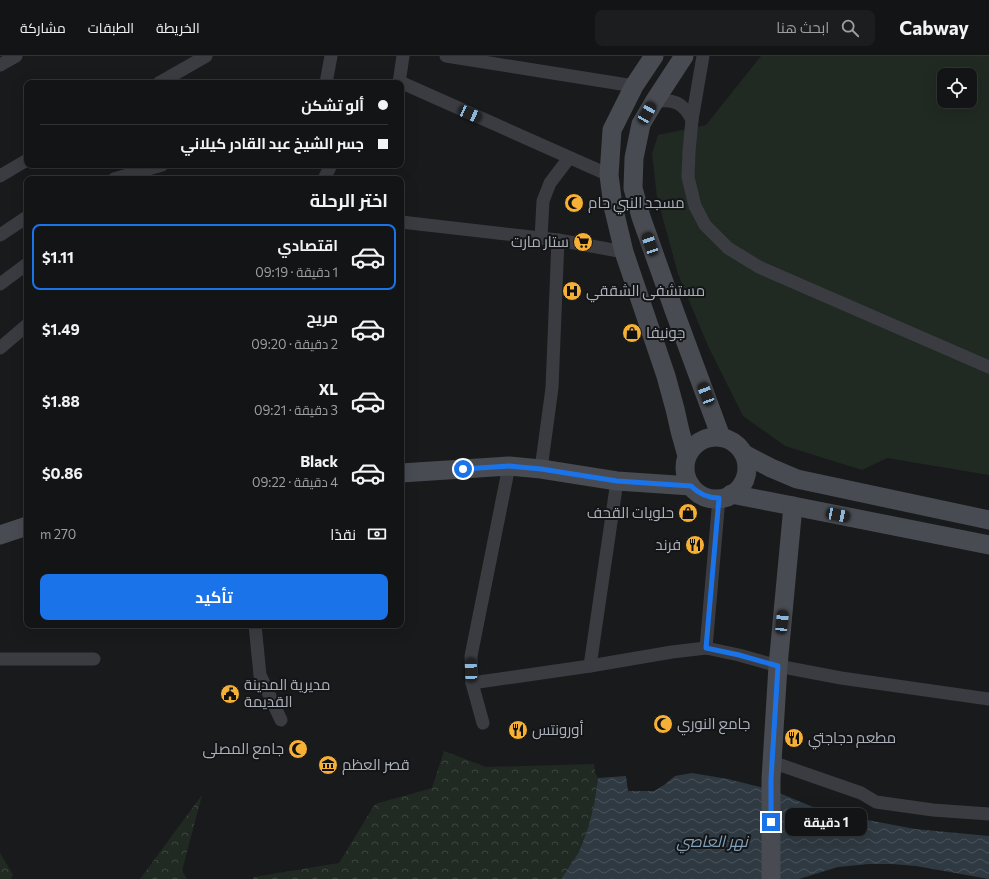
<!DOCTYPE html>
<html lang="ar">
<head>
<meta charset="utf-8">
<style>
	body { margin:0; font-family:Commissioner,Cairo,sans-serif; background:#1c1d1e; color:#f1f3f6; direction:rtl; height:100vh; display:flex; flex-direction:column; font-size:15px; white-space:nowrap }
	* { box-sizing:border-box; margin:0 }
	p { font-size:13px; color:#9d9ea0 }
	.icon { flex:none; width:22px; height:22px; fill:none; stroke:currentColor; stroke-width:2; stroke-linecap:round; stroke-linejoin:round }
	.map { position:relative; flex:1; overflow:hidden; direction:ltr }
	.panel { position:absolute; left:24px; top:120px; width:380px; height:452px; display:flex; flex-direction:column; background:#131415; border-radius:8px; box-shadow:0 4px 16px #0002,0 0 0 1px #323334; direction:rtl }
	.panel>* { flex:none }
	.guide { position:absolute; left:24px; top:24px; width:380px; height:88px; border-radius:8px; box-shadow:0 4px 16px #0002,0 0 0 1px #323334; direction:rtl; display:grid; align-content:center; height:88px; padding:0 16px; background:#131415 }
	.controls { position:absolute; left:937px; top:12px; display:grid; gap:8px }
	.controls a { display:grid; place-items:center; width:40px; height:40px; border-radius:8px; background:#131415; box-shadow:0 4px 16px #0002,0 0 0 1px #323334; font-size:20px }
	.end { position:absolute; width:18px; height:18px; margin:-9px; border:5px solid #1a73e8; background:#fff; box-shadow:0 0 0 2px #fff }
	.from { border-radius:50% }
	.bubble { position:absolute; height:28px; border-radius:8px; background:#131415; box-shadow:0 4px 16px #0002,0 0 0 1px #323334; font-size:13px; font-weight:700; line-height:28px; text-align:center; direction:rtl }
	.car { position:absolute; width:12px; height:24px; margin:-12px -6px; border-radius:5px; box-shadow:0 0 3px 1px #0007; background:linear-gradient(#222 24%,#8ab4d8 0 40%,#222 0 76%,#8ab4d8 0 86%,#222 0) }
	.guide b { display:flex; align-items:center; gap:14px; height:38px; font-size:15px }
	.guide b+b { border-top:1px solid #323334 }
	.guide i { width:10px; height:10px; background:#f1f3f6 }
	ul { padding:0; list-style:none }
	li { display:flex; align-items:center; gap:12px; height:66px; margin:0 8px 6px; padding:0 8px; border:2px solid transparent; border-radius:8px }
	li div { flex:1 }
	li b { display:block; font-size:15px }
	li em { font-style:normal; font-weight:700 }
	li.active { border-color:#1a73e8 }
	li>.icon { width:36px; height:36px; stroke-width:1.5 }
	h2 { padding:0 16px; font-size:18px; line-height:48px }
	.pay { display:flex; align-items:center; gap:10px; height:44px; padding:0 16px; font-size:15px }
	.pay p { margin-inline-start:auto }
	.button { display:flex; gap:8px; margin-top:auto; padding:8px 16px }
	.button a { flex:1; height:46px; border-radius:8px; background:#1a73e8; color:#fff; font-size:16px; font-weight:700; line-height:46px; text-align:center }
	header { display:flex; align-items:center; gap:24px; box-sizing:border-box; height:56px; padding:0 20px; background:#131415; border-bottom:1px solid #323334 }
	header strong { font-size:19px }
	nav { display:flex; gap:22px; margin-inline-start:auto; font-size:14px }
	.search { width:280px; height:36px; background:#1c1d1e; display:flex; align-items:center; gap:10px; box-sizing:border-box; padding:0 14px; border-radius:8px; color:#9d9ea0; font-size:15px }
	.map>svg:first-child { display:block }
	.forest { fill:url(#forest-crowns) }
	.park { fill:#212a22; fill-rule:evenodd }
	.water { fill:url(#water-waves) }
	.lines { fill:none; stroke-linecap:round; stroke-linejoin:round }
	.minor { stroke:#3a3c41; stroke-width:13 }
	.secondary { stroke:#484b51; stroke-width:19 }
	.route { stroke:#1a73e8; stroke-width:5 }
	.labels { text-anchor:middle; stroke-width:4; stroke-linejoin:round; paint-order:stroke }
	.poi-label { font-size:15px; fill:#acb1bc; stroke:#141517; text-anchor:start }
	.water-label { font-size:16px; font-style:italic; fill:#82a0b7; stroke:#141517 }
</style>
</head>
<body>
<header>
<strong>Cabway</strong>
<div class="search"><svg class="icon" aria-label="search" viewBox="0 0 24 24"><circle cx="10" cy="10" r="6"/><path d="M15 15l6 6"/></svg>ابحث هنا</div>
<nav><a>الخريطة</a><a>الطبقات</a><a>مشاركة</a></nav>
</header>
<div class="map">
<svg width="989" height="823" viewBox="0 0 989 823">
	<defs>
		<pattern id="forest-crowns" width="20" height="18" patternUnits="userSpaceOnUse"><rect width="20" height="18" fill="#212a22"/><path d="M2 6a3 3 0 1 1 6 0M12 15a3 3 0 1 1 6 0" fill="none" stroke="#3f4640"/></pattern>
		<pattern id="water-waves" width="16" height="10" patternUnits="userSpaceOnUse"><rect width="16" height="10" fill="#2f3941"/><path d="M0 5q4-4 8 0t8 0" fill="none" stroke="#4a535a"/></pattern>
	</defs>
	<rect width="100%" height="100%" fill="#191a1c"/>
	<g class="forest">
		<path d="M 444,695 L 486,711 L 594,708 L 595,716 L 598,722 L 594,749 L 588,772 L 579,796 L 561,823 L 253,823 L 254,821 L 339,807 L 375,748 L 432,732 Z"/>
		<path d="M 202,739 L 182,815 L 187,823 L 140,823 Z"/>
		<path d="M 0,797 L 13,819 L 11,823 L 0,823 Z"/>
	</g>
	<path class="park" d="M 761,0 L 989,0 L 989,419 L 887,402 L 862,414 L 785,390 L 743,360 L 708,290 L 678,218 L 657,141 L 652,98 L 658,79 L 706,69 ZM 944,19 L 970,19 L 970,45 L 944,45 Z"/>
	<path class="water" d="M 692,717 L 728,723 L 772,734 L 813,751 L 857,762 L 915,773 L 989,780 L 989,823 L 916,810 L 892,808 L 869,808 L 838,811 L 799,823 L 561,823 L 579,796 L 588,772 L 594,749 L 598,722 L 626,720 L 628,735 L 654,735 L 664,729 L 675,720 Z"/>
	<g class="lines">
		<g class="minor">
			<path d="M 446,0 L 634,30"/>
			<path d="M 703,0 L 692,64 L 689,95 L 688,121 L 695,150 L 705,169 L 728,192 L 759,211 L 989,311"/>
			<path d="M 0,9 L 16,0"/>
			<path d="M 400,26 L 609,119"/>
			<path d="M 159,27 L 206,0"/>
			<path d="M 326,27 L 331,0"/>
			<path d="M 399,27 L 403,0"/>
			<path d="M 654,46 C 673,42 684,47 692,64"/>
			<path d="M 0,120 L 27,104"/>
			<path d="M 114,123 L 162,109"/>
			<path d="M 324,123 L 331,109"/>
			<path d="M 401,166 L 558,184 L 624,196"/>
			<path d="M 0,179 L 27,161"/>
			<path d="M 541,182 L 543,145 L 550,127 L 569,102"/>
			<path d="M 0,228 L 27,208"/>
			<path d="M 0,292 L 27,269"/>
			<path d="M 541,413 L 552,332 L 558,184"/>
			<path d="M 255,569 L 260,619 L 281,664"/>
			<path d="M 706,592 L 719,442"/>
			<path d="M 0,603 L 94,603"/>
			<path d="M 590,610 L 617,425"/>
			<path d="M 472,627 L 590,610 L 672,596 L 706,592 L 739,599 L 778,610 L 841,622 L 989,643"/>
			<path d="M 483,667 L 472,627 L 471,600 L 509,410"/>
			<path d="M 772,706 L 861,737 L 876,746 L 933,754 L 989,758"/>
		</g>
		<g class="secondary">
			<path d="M 654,0 L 634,30 L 612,74 L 609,119 L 613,150 L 624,196 L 666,320 L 675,353 L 680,375 L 687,400"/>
			<path d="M 684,0 L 654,46 L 641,68 L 634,102 L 633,132 L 641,161 L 674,254 L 721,381"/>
			<circle cx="716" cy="412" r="31"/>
			<path d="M 744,398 L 771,412 L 797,423 L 989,464"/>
			<path d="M 401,417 L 509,410 L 541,413 L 617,425 L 691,430"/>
			<path d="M 731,438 L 793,450 L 989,489"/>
			<path d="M 0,479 L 27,470"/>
			<path d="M 771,823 L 771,723 L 778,610 L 793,450"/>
		</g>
	</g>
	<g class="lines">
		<path class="route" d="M 463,413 L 509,410 L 541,413 L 617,425 L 691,430 C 699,438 707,442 719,442 L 706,592 L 739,599 L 778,610 L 771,723 L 771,766"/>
	</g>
	<defs>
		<g id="mosque-disc" transform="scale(1)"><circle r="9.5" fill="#f7b036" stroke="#141517"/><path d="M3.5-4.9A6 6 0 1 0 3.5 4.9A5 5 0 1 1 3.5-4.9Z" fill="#111"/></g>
		<g id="supermarket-disc" transform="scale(1)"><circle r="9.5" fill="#f7b036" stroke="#141517"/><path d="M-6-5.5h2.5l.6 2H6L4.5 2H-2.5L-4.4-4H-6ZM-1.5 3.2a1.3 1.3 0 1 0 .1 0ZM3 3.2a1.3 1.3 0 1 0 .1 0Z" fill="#111"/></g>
		<g id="hospital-disc" transform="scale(1)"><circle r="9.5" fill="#f7b036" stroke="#141517"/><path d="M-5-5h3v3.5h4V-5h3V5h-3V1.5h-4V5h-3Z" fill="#111"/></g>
		<g id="shop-disc" transform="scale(1)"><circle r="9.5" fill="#f7b036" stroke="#141517"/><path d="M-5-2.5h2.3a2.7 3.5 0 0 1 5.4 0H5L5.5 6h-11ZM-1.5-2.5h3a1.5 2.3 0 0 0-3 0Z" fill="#111"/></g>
		<g id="restaurant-disc" transform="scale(1)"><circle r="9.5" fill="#f7b036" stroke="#141517"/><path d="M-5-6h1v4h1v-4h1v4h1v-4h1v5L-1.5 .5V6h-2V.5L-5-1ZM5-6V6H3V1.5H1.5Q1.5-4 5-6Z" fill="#111"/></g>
		<g id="civic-disc" transform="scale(1)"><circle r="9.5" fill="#f7b036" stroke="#141517"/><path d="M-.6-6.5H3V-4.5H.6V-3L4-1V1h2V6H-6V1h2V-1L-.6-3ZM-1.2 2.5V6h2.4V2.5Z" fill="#111"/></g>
		<g id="museum-disc" transform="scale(1)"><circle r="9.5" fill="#f7b036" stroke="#141517"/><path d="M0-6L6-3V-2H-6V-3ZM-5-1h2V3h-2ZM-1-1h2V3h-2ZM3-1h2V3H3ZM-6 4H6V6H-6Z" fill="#111"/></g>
	</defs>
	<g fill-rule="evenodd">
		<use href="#mosque-disc" x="574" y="147"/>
		<use href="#supermarket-disc" x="583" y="186"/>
		<use href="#hospital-disc" x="572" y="235"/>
		<use href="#shop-disc" x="632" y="277"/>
		<use href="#shop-disc" x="688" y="457"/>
		<use href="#restaurant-disc" x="695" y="489"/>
		<use href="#civic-disc" x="230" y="638"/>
		<use href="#mosque-disc" x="663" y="668"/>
		<use href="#restaurant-disc" x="518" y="674"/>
		<use href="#restaurant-disc" x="794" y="682"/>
		<use href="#mosque-disc" x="298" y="693"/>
		<use href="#museum-disc" x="328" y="709"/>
	</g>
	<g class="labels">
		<g class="poi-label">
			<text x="588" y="152">مسجد النبي حام</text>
			<text x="569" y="191" text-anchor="end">ستار مارت</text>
			<text x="586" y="240">مستشفى الشققي</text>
			<text x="646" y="282">جونيفا</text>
			<text x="674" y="462" text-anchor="end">حلويات القحف</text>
			<text x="681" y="494" text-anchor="end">فرند</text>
			<text x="244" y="634">مديرية المدينة<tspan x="244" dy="17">القديمة</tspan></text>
			<text x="677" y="673">جامع النوري</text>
			<text x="532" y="679">أورونتس</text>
			<text x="808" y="687">مطعم دجاجتي</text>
			<text x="284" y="698" text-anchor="end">جامع المصلى</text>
			<text x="342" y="714">قصر العظم</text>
		</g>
		<g class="water-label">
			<text x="712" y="791">نهر العاصي</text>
		</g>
	</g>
</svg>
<div class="controls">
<a><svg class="icon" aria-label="locate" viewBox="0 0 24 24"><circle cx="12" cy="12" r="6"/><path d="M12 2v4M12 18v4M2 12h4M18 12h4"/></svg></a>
</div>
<i class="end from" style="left:463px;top:413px"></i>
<i class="end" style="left:771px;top:766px"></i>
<div class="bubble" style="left:785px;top:752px;width:82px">1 دقيقة</div>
<i class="car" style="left:647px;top:57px;rotate:30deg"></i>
<i class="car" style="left:470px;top:58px;rotate:114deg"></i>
<i class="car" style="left:650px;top:188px;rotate:341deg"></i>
<i class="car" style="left:706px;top:338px;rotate:339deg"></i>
<i class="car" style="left:838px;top:459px;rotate:101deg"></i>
<i class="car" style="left:782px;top:566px;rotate:6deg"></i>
<i class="car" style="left:471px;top:614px;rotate:358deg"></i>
<div class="guide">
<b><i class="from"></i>ألو تشكن</b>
<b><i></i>جسر الشيخ عبد القادر كيلاني</b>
</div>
<section class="panel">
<h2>اختر الرحلة</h2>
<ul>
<li class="active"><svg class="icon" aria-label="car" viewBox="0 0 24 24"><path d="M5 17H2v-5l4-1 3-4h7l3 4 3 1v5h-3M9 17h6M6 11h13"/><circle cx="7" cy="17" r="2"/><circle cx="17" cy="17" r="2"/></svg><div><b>اقتصادي</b><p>1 دقيقة · 09:19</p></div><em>$1.11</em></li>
<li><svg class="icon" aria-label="car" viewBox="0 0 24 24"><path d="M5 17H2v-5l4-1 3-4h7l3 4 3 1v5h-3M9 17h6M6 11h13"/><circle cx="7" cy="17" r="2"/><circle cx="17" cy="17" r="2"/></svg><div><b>مريح</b><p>2 دقيقة · 09:20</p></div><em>$1.49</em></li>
<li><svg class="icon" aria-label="car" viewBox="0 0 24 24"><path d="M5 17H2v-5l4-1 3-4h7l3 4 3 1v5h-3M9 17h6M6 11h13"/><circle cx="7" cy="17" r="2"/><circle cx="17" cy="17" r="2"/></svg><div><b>XL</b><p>3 دقيقة · 09:21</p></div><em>$1.88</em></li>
<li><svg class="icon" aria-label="car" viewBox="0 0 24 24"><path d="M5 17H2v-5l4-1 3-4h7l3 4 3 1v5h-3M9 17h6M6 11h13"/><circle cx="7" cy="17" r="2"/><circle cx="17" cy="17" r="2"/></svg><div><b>Black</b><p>4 دقيقة · 09:22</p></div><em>$0.86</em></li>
</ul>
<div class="pay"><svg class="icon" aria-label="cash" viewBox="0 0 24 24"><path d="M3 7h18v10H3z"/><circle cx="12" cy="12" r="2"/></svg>نقدًا<p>270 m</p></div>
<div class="button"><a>تأكيد</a></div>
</section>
</div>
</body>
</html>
